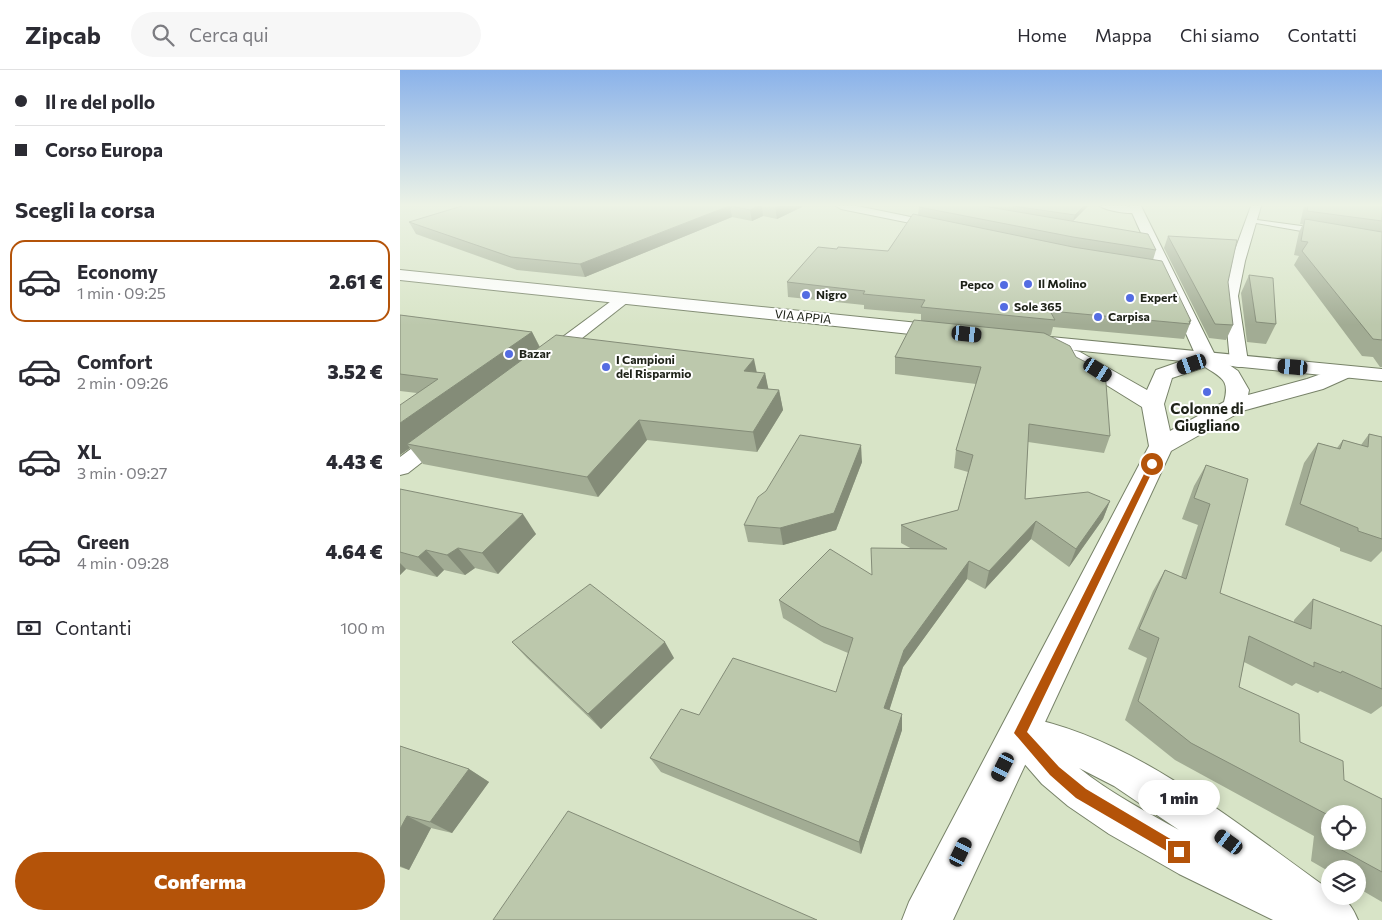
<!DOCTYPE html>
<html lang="it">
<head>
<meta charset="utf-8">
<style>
	body { margin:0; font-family:Commissioner,sans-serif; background:#f7f7f7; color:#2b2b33; height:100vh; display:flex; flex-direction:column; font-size:19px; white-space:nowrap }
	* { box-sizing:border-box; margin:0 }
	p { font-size:16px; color:#7c7c81 }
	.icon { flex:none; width:28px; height:28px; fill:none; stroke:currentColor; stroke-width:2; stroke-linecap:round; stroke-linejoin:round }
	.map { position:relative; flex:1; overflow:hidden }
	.panel { display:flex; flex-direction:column; background:#fff; width:400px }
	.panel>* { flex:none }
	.banner { display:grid; align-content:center; height:110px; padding:0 15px; background:#fff }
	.controls { position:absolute; left:921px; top:735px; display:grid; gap:10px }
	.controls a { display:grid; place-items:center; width:45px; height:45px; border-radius:50%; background:#fff; box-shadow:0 2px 12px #0003; font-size:25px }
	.end { position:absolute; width:22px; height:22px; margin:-11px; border:6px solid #b45309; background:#fff; box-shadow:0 0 0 2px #fff }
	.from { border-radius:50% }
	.bubble { position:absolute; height:35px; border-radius:18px; background:#fff; box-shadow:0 2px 12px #0003; font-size:16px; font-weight:800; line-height:35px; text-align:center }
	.car { position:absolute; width:15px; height:30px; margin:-15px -8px; border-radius:6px; box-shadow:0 0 4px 1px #0007; background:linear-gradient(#222 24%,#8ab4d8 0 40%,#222 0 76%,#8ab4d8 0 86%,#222 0) }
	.banner b { display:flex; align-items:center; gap:18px; height:48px; font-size:19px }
	.banner b+b { border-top:1px solid #e1e1e2 }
	.banner i { width:12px; height:12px; background:#2b2b33 }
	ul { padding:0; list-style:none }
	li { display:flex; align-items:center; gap:15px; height:82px; margin:0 10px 8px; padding:0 5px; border:2px solid transparent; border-radius:15px }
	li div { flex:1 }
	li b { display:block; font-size:19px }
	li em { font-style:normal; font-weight:800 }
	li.on { border-color:#b45309 }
	li>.icon { width:45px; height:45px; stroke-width:1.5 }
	h2 { padding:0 15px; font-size:22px; line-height:60px }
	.pay { display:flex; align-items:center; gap:12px; height:55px; padding:0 15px; font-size:19px }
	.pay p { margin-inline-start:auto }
	.cta { display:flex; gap:10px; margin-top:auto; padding:10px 15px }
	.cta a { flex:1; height:58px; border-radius:30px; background:#b45309; color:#fff; font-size:20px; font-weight:800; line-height:58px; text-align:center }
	header { display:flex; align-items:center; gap:30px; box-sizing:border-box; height:70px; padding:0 25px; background:#fff; border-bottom:1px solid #e1e1e2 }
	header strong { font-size:24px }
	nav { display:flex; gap:28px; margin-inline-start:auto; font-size:18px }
	.search { width:350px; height:45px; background:#f7f7f7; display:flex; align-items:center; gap:12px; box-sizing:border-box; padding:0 18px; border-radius:28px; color:#7c7c81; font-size:19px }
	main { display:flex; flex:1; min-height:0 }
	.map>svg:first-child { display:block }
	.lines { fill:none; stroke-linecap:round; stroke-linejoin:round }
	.minor-casing { stroke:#778268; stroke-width:2 }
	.secondary-casing { stroke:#778268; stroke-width:2 }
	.primary-casing { stroke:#778268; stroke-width:2 }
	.minor { fill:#fff; fill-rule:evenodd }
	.secondary { fill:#fff; fill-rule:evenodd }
	.primary { fill:#fff; fill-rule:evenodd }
	.wall { fill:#a2ac94; fill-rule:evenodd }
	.shaded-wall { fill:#848c78 }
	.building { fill:#bcc8ac; stroke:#848c78 }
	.route { fill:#b45309 }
	.poi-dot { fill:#536ce2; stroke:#fff; stroke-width:2 }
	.labels { text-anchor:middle; stroke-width:4; stroke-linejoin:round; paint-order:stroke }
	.far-poi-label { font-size:12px; font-weight:bold; fill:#1e2218; stroke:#fff; text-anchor:start }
	.far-street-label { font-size:12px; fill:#1e2218; stroke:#fff }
	.poi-label { font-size:15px; font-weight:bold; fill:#1e2218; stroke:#fff }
</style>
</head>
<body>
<header>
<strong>Zipcab</strong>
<div class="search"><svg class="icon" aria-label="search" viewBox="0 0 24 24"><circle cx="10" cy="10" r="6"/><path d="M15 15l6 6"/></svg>Cerca qui</div>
<nav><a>Home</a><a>Mappa</a><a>Chi siamo</a><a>Contatti</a></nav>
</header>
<main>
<section class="panel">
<div class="banner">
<b><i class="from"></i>Il re del pollo</b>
<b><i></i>Corso Europa</b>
</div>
<h2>Scegli la corsa</h2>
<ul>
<li class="on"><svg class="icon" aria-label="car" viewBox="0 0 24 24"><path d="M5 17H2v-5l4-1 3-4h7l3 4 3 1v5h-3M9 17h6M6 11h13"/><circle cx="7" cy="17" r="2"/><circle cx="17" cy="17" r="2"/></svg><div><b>Economy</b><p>1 min · 09:25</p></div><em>2.61 €</em></li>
<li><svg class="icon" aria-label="car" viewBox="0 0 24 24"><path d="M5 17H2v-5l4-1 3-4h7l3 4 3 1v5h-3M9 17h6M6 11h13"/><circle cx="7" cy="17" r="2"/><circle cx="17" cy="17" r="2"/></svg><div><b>Comfort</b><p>2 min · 09:26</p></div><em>3.52 €</em></li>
<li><svg class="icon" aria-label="car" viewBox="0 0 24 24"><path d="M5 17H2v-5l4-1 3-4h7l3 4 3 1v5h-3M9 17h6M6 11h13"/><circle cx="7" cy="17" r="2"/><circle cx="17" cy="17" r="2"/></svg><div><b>XL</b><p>3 min · 09:27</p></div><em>4.43 €</em></li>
<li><svg class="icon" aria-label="car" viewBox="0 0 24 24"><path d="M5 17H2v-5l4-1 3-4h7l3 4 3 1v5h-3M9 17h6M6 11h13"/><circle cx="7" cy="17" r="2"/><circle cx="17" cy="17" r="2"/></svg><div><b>Green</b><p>4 min · 09:28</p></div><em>4.64 €</em></li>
</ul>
<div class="pay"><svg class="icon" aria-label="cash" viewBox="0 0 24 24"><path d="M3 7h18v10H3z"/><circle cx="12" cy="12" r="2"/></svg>Contanti<p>100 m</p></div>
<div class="cta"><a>Conferma</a></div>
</section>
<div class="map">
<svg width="982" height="850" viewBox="0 0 982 850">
	<rect width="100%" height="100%" fill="#d8e4c7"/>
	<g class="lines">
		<g class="minor-casing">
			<g id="minor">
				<path d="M 436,136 L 457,136 L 540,153 L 546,156 L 540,159 L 441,139 Z"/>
				<path d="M 700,136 L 726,136 L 741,139 L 742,141 C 737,146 706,141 700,136 Z"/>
				<path d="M 851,136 L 861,136 L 857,150 L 982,167 L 982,175 L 856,153 L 845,191 L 838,226 L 848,292 L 845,296 L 839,297 L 833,296 L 830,292 L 824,226 L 831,191 Z"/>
				<path d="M 223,225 L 228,226 L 230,229 L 228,232 L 153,291 L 147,292 L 141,291 L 138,287 L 141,283 L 218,226 Z"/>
				<path d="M 42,360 L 49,361 L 53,366 L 49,371 L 8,403 L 0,405 L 0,387 L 35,361 Z"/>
				<path d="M 620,646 C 735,667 836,754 930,820 L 930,826 C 946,826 952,836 958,850 L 873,850 L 779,804 L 709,764 L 668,736 L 642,714 L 608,675 L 603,663 L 608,651 ZM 679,698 L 714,716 L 779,760 C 745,741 710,723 679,698 Z"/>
			</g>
		</g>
		<g class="secondary-casing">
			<path id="secondary" d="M 729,136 L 741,136 L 815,285 L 838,301 L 849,320 L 848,325 L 907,309 L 938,298 L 945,296 L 952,298 L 956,302 L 952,306 L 923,319 L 842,341 L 771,381 L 553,850 L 502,850 L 509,832 L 749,376 L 742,337 L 666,290 L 663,286 L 666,282 L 673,280 L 680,282 L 747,320 L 756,300 L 796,286 ZM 805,297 C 822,308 830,310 824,332 L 770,361 L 764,334 L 772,308 Z"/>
		</g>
		<g class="primary-casing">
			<g id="primary">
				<path d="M 0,200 L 548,256 L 555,258 L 557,262 L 555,266 L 548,268 L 0,210 Z"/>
				<path d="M 630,265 L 982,299 L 982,311 L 623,275 L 620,271 L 623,267 Z"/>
			</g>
		</g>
		<use href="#minor" class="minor"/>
		<use href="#secondary" class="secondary"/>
		<use href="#primary" class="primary"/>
	</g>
	<g class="wall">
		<path d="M 62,136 L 404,136 L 377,149 L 363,146 L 352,151 L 332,147 L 185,207 L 117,200 L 16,164 L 9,152 Z"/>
		<path d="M 519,136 L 688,136 L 673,151 L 756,180 L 753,190 L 791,251 L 784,269 L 653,257 L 651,265 L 647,265 L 710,366 L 704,383 L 628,372 L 625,429 L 710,431 L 703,449 L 669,497 L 631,469 L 585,519 L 567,509 L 503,597 L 489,640 L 502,644 L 502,660 L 461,784 L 261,702 L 250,688 L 299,645 L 436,622 L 448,583 L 424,573 L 383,548 L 379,530 L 472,505 L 512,479 L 501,473 L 501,455 L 558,440 L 568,402 L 554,398 L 556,380 L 576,314 L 495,304 L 495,287 L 521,251 L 521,244 L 464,239 L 464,235 L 388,227 L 387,212 L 437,179 L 488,181 L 518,145 Z"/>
		<path d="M 904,136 L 982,136 L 982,297 L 980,297 L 973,287 L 962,286 L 894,195 L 899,186 L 894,185 L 899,162 L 903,154 L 900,154 Z"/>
		<path d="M 768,166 L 833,255 L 826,270 L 809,268 L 764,178 Z"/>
		<path d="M 849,205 L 876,254 L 866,274 L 847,272 L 841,223 Z"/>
		<path d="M 0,245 L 132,262 L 140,277 L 365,303 L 368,319 L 379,320 L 383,340 L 357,382 L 247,370 L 198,427 L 23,394 L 10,378 L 0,385 L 17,323 L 0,321 Z"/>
		<path d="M 969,364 L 982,367 L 982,481 L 971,492 L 940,481 L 940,478 L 885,455 L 904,393 L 918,373 L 937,378 L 943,370 L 961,375 Z"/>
		<path d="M 462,392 L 436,460 L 383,475 L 348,472 L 344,455 Z"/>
		<path d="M 806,395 L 820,523 L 894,552 L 894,550 L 913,529 L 982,556 L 982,636 L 971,644 L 920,621 L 918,623 L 896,613 L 892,616 L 844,592 L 839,617 L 900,672 L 944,710 L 982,729 L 982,832 L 958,818 L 958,799 L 930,799 L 930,802 L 911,791 L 914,766 L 775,690 L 725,650 L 747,588 L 728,579 L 753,521 L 765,500 L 781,507 L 798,455 L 782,449 L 794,416 ZM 930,744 L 958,744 L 958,771 L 930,771 Z"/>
		<path d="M 0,419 L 136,464 L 98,504 L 75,498 L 65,505 L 44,500 L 37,507 L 6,499 L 0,505 Z"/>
		<path d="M 112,572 L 274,588 L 201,659 L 127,588 Z"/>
		<path d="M 0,676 L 69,699 L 89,712 L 52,763 L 31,758 L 9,800 L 0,797 Z"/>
	</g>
	<g class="shaded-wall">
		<path d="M 330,136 L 332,147 L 185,207 L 180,194 Z"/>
		<path d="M 358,136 L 362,136 L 363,146 L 352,151 L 350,140 Z"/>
		<path d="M 378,136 L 404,136 L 377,149 L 375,137 Z"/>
		<path d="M 684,136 L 688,136 L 673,151 L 675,145 Z"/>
		<path d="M 132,262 L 141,280 L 7,374 L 10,378 L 0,385 L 0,353 Z"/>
		<path d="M 354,289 L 358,308 L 344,301 Z"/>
		<path d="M 365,303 L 369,322 L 357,318 Z"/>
		<path d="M 379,320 L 383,340 L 357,382 L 353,362 Z"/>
		<path d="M 239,350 L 247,370 L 198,427 L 187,407 Z"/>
		<path d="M 461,375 L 462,392 L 436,460 L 383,475 L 380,458 Z"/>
		<path d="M 710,431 L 703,449 L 669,497 L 676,479 Z"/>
		<path d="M 123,444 L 136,464 L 98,504 L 82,483 Z"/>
		<path d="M 636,451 L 631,469 L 585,519 L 589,501 Z"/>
		<path d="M 58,478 L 75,498 L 65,505 L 47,485 Z"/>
		<path d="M 26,480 L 44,500 L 37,507 L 18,487 Z"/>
		<path d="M 569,491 L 567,509 L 503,597 L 485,654 L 484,638 L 504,580 Z"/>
		<path d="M 0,493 L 6,499 L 0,505 Z"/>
		<path d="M 265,572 L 274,588 L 201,659 L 188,644 Z"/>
		<path d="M 502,644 L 502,660 L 461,784 L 459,772 Z"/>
		<path d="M 69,699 L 89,712 L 52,763 L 30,752 Z"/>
		<path d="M 7,746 L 31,758 L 9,800 L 0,796 L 0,759 Z"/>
	</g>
	<g class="building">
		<path d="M 62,136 L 329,136 L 180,194 L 111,187 L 9,152 Z"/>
		<path d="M 331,136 L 358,136 L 350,140 Z"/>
		<path d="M 519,136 L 583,136 L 748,164 L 756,180 L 673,167 L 519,137 Z"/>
		<path d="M 613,136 L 684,136 L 675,145 Z"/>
		<path d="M 908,136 L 982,136 L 982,151 L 907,141 Z"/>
		<path d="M 513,144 L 673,177 L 762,191 L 791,251 L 789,251 L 790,254 L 650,241 L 655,250 L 521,237 L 525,230 L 463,224 L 465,221 L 387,212 L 418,177 L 437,179 L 438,177 L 488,181 Z"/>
		<path d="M 905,149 L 982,162 L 982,270 L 973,269 L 902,181 L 908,172 L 901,171 Z"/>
		<path d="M 768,166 L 837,170 L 828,212 L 833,255 L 815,254 Z"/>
		<path d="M 849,205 L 873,208 L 876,254 L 856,252 Z"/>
		<path d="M 0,245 L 132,262 L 0,353 L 0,335 L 38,309 L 0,304 Z"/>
		<path d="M 514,250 L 644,263 L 670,276 L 676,287 L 697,298 L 705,300 L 710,366 L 629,354 L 625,429 L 688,422 L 710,431 L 676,479 L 636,451 L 589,501 L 569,491 L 504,580 L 484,638 L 502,644 L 459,772 L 250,688 L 281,639 L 299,645 L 333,588 L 436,622 L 453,568 L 421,556 L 379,530 L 430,479 L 472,505 L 471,478 L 547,479 L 501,455 L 558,440 L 573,385 L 556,380 L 581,297 L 495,287 Z"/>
		<path d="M 156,265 L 354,289 L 344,301 L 365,303 L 357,318 L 379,320 L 353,362 L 239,350 L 187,407 L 7,374 Z"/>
		<path d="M 969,364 L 982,367 L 982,469 L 958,461 L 958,458 L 900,434 L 918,373 L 940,379 L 943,370 L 968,377 Z"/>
		<path d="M 400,365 L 461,375 L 434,443 L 380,458 L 344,455 L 358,427 L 366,421 Z"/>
		<path d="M 806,395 L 848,409 L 820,523 L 911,559 L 913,529 L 982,556 L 982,619 L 942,601 L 941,603 L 914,592 L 914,597 L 849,566 L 839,617 L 899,644 L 900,672 L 943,691 L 944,710 L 982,729 L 982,802 L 938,778 L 939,771 L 958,771 L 958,744 L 930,744 L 930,746 L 791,673 L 738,631 L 759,568 L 739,559 L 765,500 L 786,509 L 810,434 L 794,428 Z"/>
		<path d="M 0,419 L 123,444 L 82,483 L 58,478 L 47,485 L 26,480 L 18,487 L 0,482 Z"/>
		<path d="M 190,514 L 265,572 L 188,644 L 112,572 Z"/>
		<path d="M 0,676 L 69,699 L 30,752 L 7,746 L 0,759 Z"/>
		<path d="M 168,741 L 417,850 L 93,850 Z"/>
	</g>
	<linearGradient id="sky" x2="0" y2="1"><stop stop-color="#8ab2ea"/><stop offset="0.53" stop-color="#edf3e6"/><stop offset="1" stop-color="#edf3e6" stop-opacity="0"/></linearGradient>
	<rect width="982" height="255" fill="url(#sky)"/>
	<path class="route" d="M 750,392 L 756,394 L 627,662 L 659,697 L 686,719 L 784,777 L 786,782 L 784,786 L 779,788 L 676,728 L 650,705 L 614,663 Z"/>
	<g class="poi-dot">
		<circle cx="628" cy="214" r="5"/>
		<circle cx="604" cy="215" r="5"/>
		<circle cx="406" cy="225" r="5"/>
		<circle cx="730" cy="228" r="5"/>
		<circle cx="604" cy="237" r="5"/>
		<circle cx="698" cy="247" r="5"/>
		<circle cx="109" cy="284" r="5"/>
		<circle cx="206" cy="297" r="5"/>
		<circle cx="807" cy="322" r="5"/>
	</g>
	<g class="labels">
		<g class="far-poi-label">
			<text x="638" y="218">Il Molino</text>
			<text x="594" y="219" text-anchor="end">Pepco</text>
			<text x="416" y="229">Nigro</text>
			<text x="740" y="232">Expert</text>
			<text x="614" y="241">Sole 365</text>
			<text x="708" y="251">Carpisa</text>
			<text x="119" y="288">Bazar</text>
			<text x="216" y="294">I Campioni<tspan x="216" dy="14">del Risparmio</tspan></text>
		</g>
		<g class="far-street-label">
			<text transform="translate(403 247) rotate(6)" y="4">VIA APPIA</text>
		</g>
		<g class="poi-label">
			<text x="807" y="344">Colonne di<tspan x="807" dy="17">Giugliano</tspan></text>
		</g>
	</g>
</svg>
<div class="controls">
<a><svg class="icon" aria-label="locate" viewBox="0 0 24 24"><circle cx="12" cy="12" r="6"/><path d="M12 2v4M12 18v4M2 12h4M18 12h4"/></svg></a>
<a><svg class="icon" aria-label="layers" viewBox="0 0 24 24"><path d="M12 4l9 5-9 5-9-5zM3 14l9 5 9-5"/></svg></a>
</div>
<i class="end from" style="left:752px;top:394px"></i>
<i class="end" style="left:779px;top:782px"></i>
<div class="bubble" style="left:738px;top:710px;width:82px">1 min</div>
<i class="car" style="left:567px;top:264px;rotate:96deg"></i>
<i class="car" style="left:792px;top:294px;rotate:251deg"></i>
<i class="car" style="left:893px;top:297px;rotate:275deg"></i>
<i class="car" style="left:698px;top:300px;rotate:122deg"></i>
<i class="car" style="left:603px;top:697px;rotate:207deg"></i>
<i class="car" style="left:829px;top:772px;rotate:306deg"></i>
<i class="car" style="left:561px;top:782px;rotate:26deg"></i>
</div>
</main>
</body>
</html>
